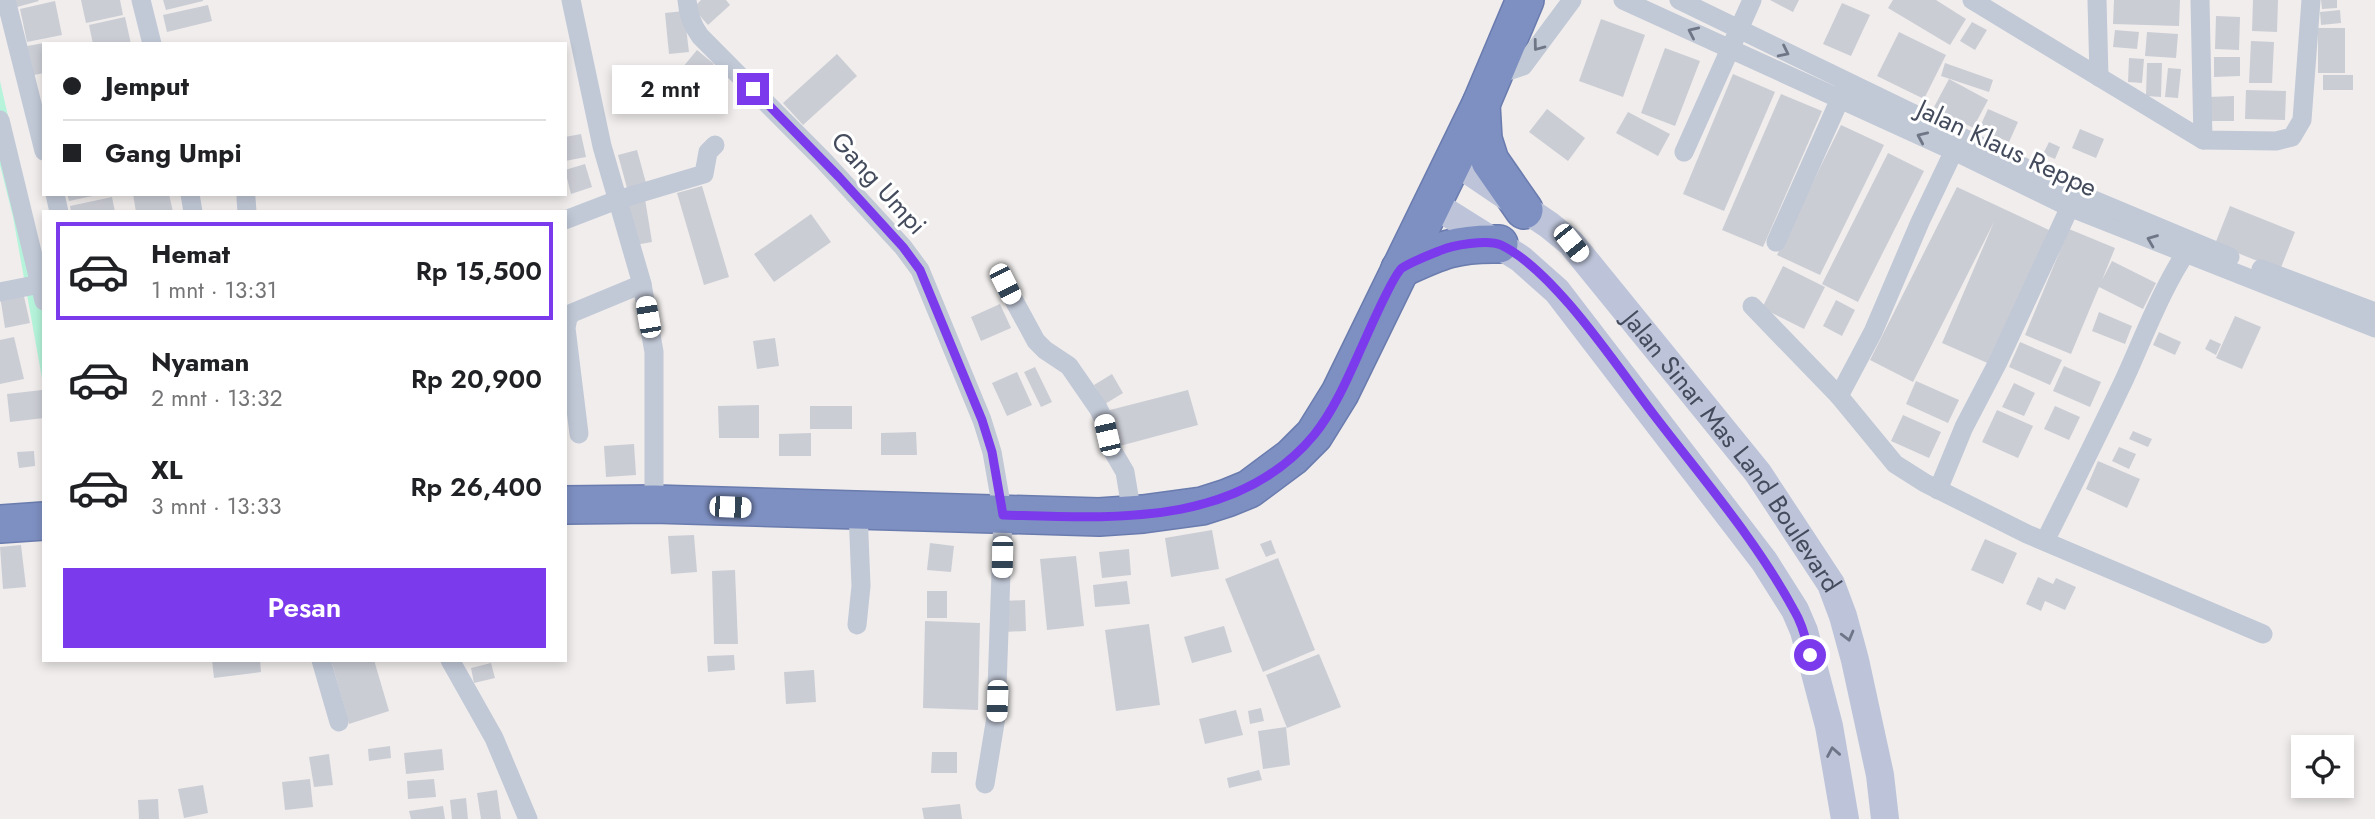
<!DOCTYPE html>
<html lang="id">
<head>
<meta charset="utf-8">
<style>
	body { margin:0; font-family:Jost,sans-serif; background:#f2f2f2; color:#202124; height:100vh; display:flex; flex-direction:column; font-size:26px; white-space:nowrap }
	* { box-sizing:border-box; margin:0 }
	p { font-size:23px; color:#757577 }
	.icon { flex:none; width:38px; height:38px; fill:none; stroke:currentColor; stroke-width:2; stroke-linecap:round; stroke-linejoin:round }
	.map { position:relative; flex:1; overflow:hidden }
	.panel { position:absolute; left:42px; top:210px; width:525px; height:452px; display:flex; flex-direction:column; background:#fff; border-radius:0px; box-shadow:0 4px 10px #0003 }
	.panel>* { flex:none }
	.banner { position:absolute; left:42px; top:42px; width:525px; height:154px; border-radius:0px; box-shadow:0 4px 10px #0003; display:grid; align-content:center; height:154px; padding:0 21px; background:#fff }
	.tools { position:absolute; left:2291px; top:735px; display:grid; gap:14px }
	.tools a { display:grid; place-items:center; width:63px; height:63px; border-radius:0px; background:#fff; box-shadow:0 4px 10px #0003; font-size:35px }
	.end { position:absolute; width:32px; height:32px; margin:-16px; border:9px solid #7c3aed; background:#fff; box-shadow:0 0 0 4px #fff }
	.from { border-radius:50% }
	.bubble { position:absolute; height:49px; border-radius:0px; background:#fff; box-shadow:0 4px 10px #0003; font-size:23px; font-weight:600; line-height:49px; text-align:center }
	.car { position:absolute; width:21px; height:42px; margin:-21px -10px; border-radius:9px; box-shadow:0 0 5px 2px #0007; background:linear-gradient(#fff 24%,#345 0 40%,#fff 0 76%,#345 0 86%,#fff 0) }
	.banner b { display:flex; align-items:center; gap:24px; height:66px; font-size:26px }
	.banner b+b { border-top:2px solid #e0e0e0 }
	.banner i { width:18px; height:18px; background:#202124 }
	ul { padding:12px 0 0; list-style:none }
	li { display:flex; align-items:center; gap:21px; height:98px; margin:0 14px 10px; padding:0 7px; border:4px solid transparent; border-radius:0px }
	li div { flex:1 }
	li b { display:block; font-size:26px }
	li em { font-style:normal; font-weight:600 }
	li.on { border-color:#7c3aed }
	li>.icon { width:63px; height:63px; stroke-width:1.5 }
	.action { display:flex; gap:14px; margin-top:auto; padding:14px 21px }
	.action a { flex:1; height:80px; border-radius:0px; background:#7c3aed; color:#fff; font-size:28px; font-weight:600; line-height:80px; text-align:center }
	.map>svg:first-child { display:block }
	.green { fill:#b5f4db }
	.building { fill:#cbcdd5 }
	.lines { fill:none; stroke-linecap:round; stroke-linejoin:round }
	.highway-casing { stroke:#6a7bae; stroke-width:40 }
	.street { stroke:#c1c8d6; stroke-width:19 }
	.secondary { stroke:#bdc4d9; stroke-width:28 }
	.highway { stroke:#7e90c2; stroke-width:37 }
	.oneway { stroke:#6f7787 }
	.oneway2 { stroke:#6e7588 }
	.route { stroke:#7c3aed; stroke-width:9 }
	.labels { text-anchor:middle; stroke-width:6; stroke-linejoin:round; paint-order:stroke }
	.street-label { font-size:26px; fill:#434b5c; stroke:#fff }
</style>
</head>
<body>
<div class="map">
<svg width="2375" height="819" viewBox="0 0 2375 819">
	<rect width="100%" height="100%" fill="#f0edec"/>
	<path class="green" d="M 0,81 L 44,275 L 44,389 L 13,217 L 0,165 Z"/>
	<g class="building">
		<path d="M 15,0 L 38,0 L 39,1 L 17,7 Z"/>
		<path d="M 81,0 L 120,0 L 123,15 L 86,23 Z"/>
		<path d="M 163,0 L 203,0 L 203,1 L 166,10 Z"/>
		<path d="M 701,0 L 726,0 L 730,5 L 708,25 L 693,8 Z"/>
		<path d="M 1770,0 L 1799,0 L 1793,12 Z"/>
		<path d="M 1893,0 L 1936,0 L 1966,19 L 1950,45 L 1888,8 Z"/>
		<path d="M 2114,0 L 2180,0 L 2179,26 L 2113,24 Z"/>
		<path d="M 2253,0 L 2278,0 L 2277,32 L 2252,31 Z"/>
		<path d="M 2321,0 L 2337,0 L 2337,8 L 2322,9 Z"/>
		<path d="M 55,1 L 62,35 L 27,42 L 20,9 Z"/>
		<path d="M 1842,3 L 1870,15 L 1851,56 L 1823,44 Z"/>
		<path d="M 208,5 L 212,21 L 167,32 L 163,15 Z"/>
		<path d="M 2340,10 L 2341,23 L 2321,25 L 2320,12 Z"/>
		<path d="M 684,11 L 689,52 L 669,54 L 665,13 Z"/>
		<path d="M 2216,16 L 2240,17 L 2239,50 L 2215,49 Z"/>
		<path d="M 125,17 L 131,44 L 93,44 L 89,25 Z"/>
		<path d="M 1601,19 L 1645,35 L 1623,97 L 1579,81 Z"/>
		<path d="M 1972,22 L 1987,30 L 1975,50 L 1960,41 Z"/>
		<rect x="2318" y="28" width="27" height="45"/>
		<path d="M 2115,30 L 2139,32 L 2137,49 L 2113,47 Z"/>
		<path d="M 1899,32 L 1946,55 L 1924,99 L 1877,76 Z"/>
		<path d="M 2147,32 L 2178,34 L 2176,58 L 2145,56 Z"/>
		<path d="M 2251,41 L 2274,42 L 2272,83 L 2249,83 Z"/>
		<path d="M 44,43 L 44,73 L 34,75 L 27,46 Z"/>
		<path d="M 1665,48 L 1700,61 L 1675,126 L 1641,113 Z"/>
		<path d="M 697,50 L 714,64 L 695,87 L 678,73 Z"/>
		<path d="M 837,54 L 857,76 L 803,125 L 783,103 Z"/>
		<path d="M 2214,57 L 2240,57 L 2240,76 L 2214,77 Z"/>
		<path d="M 2129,58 L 2144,59 L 2142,83 L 2128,82 Z"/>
		<path d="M 1945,63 L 1993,80 L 1989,92 L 1941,76 Z"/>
		<path d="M 2147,63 L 2162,63 L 2161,97 L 2146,96 Z"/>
		<path d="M 2168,68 L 2181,69 L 2178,98 L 2165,97 Z"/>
		<path d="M 1733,74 L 1775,92 L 1724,211 L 1683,194 Z"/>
		<rect x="2323" y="75" width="30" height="15"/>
		<path d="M 1949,79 L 1988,100 L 1973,128 L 1934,107 Z"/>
		<path d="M 2246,90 L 2286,91 L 2285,120 L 2245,119 Z"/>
		<path d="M 1781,94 L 1822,111 L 1763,247 L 1722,230 Z"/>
		<path d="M 2234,96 L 2234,121 L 2209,121 L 2208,97 Z"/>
		<path d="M 1547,109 L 1585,138 L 1568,161 L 1529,132 Z"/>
		<path d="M 1988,109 L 2018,122 L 2009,142 L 1979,129 Z"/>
		<path d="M 1628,112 L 1670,134 L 1658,156 L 1616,133 Z"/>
		<path d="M 1841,125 L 1884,145 L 1820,275 L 1777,255 Z"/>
		<path d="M 2080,129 L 2104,139 L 2096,158 L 2072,148 Z"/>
		<path d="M 581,134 L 586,157 L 565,161 L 565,137 Z"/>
		<path d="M 2049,142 L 2060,147 L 2055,159 L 2043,154 Z"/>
		<path d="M 637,150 L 646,183 L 627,188 L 618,155 Z"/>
		<path d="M 1888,153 L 1924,171 L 1858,302 L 1822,284 Z"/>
		<path d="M 585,164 L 592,187 L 571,194 L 565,170 Z"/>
		<path d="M 702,186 L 729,277 L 704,285 L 677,193 Z"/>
		<path d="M 1957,187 L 2051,231 L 1992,365 L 1942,343 L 1994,222 L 1913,382 L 1870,360 Z"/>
		<path d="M 67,194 L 97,194 L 97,195 L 69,201 Z"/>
		<path d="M 133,194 L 169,194 L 173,212 L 136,212 Z"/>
		<path d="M 112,197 L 115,212 L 71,212 L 70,206 Z"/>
		<path d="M 645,199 L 652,242 L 635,245 L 628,202 Z"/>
		<path d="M 2230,206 L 2295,232 L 2280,270 L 2215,244 Z"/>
		<path d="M 811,214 L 831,242 L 774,282 L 754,254 Z"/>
		<path d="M 2069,229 L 2115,248 L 2102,280 L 2112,261 L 2156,283 L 2143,309 L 2099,287 L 2071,354 L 2025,335 Z"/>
		<path d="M 1783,266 L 1825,287 L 1804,329 L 1762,308 Z"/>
		<path d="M 23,292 L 30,323 L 5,328 L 0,296 Z"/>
		<path d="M 1836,300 L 1855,310 L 1842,336 L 1823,326 Z"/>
		<path d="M 1000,304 L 1011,328 L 981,341 L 971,317 Z"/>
		<path d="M 2099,312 L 2132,326 L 2125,344 L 2092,331 Z"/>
		<path d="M 2235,316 L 2261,327 L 2242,369 L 2216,358 Z"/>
		<path d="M 2159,332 L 2181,342 L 2175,355 L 2153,345 Z"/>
		<path d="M 14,337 L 24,379 L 0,384 L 0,340 Z"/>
		<path d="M 775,338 L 779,366 L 757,369 L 753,341 Z"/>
		<path d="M 2210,339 L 2221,344 L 2216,355 L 2205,349 Z"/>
		<path d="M 2020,342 L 2062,360 L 2050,385 L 2009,367 Z"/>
		<path d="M 2064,366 L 2101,382 L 2090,407 L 2053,391 Z"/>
		<path d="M 1035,367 L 1052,402 L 1041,407 L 1024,372 Z"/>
		<path d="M 1017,372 L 1032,405 L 1007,416 L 992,383 Z"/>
		<path d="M 1112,374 L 1123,393 L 1105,404 L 1094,385 Z"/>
		<path d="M 1916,381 L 1959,400 L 1948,423 L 1906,404 Z"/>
		<path d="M 2014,383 L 2035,393 L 2024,416 L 2002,407 Z"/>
		<path d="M 42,390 L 44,418 L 10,422 L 7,394 Z"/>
		<path d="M 1188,390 L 1198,425 L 1116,447 L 1106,411 Z"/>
		<path d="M 759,405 L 759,438 L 719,438 L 718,406 Z"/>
		<rect x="810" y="406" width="42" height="23"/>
		<path d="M 2055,406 L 2080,417 L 2069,440 L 2044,429 Z"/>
		<path d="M 1997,410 L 2033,426 L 2018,458 L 1982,442 Z"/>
		<path d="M 1903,415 L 1941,432 L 1929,458 L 1891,441 Z"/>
		<path d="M 2133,431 L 2152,439 L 2148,447 L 2129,439 Z"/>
		<path d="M 916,432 L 917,455 L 881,455 L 881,433 Z"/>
		<path d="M 811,433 L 811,456 L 779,456 L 779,434 Z"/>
		<path d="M 634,444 L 636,475 L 606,477 L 604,446 Z"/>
		<path d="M 2119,447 L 2136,454 L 2129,469 L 2112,461 Z"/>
		<path d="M 34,451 L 35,466 L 19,468 L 17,452 Z"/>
		<path d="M 2098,461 L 2140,479 L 2127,508 L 2086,489 Z"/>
		<path d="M 1212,530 L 1219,569 L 1171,577 L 1165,538 Z"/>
		<path d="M 694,535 L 697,572 L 671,574 L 668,536 Z"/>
		<path d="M 1985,539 L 2017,553 L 2003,584 L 1971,570 Z"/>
		<path d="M 1271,540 L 1276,553 L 1266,557 L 1260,544 Z"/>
		<path d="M 930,543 L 954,546 L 951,572 L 927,570 Z"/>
		<path d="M 21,545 L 26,587 L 3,589 L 0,547 Z"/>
		<path d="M 1129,549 L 1131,575 L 1102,578 L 1099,552 Z"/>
		<path d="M 1076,556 L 1084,626 L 1047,630 L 1040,559 Z"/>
		<path d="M 1278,558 L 1315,650 L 1263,672 L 1225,579 Z"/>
		<path d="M 735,570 L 738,644 L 714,644 L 712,571 Z"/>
		<path d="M 2038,577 L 2053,584 L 2056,578 L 2076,587 L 2065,610 L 2045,601 L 2041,611 L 2026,604 Z"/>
		<path d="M 1127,581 L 1130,604 L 1095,607 L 1093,585 Z"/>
		<rect x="927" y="591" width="20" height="27"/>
		<path d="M 1025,600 L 1026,631 L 1004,632 L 1003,601 Z"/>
		<path d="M 925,621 L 980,623 L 978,710 L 923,708 Z"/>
		<path d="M 1149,624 L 1160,705 L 1116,711 L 1105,630 Z"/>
		<path d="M 1224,626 L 1232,652 L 1192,663 L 1184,637 Z"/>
		<path d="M 1319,654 L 1341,707 L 1287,728 L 1266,675 Z"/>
		<path d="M 734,655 L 735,670 L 708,672 L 707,656 Z"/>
		<path d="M 212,660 L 260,660 L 261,672 L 214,678 Z"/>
		<path d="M 331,660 L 374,660 L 389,711 L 349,724 Z"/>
		<path d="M 491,663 L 495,678 L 474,683 L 471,668 Z"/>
		<path d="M 814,670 L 816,702 L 786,704 L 784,672 Z"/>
		<path d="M 1261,708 L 1264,721 L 1250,724 L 1248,711 Z"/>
		<path d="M 1236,710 L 1243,735 L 1205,744 L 1199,719 Z"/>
		<path d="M 1286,727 L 1290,765 L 1263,769 L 1258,731 Z"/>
		<path d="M 390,746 L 391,758 L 369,761 L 368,749 Z"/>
		<path d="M 442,749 L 444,770 L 406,774 L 404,753 Z"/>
		<path d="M 932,752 L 957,752 L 957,773 L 931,773 Z"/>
		<path d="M 329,754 L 333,785 L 314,787 L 309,757 Z"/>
		<path d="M 1259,770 L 1262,780 L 1229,788 L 1227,778 Z"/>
		<path d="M 310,779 L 313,807 L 285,810 L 282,782 Z"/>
		<path d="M 434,779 L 436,797 L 408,799 L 407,781 Z"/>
		<path d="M 203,785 L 208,813 L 184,818 L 178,789 Z"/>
		<path d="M 497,790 L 501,819 L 481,819 L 477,793 Z"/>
		<path d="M 466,798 L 468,819 L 452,819 L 450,800 Z"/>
		<path d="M 158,799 L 159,819 L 139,819 L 138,800 Z"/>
		<path d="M 960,804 L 962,819 L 924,819 L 922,808 Z"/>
		<path d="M 443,806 L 445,819 L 411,819 L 409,811 Z"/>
	</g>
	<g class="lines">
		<g class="highway-casing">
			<g id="highway">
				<path d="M 1481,104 L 1483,139 L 1490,161 L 1524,210"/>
				<path d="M 1400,269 C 1439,251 1455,243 1499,244"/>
				<path d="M 565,505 L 654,504 L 1099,517 L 1143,514 L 1202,506 L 1227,498 L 1249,489 L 1292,457 L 1314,435 L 1340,393 L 1481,104 L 1525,0"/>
				<path d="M 0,524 L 44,521"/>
			</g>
		</g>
		<g class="street">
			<path d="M 6,0 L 44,151"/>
			<path d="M 141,0 L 152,44"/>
			<path d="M 571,0 L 602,146 L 642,284 L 654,352 L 654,504"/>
			<path d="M 687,0 C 688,14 692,25 700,36 L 823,160 L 903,247 L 920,270 L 982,420 L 992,452 L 1003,515 L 996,717 L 985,784"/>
			<path d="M 1623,0 L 1954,151 L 2069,207 L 2375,328"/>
			<path d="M 1679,0 L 2077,193 L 2230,257"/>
			<path d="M 1972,0 L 2203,140 L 2276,141 L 2292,137 L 2302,120 L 2311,0"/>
			<path d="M 2097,0 L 2099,77"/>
			<path d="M 2200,0 L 2203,140"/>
			<path d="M 1493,76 L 1523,66 L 1572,0"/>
			<path d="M 0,120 L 44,301"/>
			<path d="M 1684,152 L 1752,0"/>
			<path d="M 55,194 L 59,212"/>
			<path d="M 190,194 L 193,212"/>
			<path d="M 246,198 L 247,212"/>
			<path d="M 565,220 L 617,200 L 704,174 L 708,152 L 715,145"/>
			<path d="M 1776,242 L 1844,90"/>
			<path d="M 2261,269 L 2375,312"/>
			<path d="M 1005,284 L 1036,341 L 1045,350 L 1069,366 L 1098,408 L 1103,418 L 1111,448 L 1125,472 L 1132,514"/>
			<path d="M 0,292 L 40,284"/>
			<path d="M 1752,306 L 1839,396 L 1895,464 L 1925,483 L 2027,534 L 2263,634"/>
			<path d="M 1839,396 L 1873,332 L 1920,222 L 1959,140"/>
			<path d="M 579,434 L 566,328 L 568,318 L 572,313 L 642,284"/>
			<path d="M 1938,490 L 1964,427 L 1998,362 L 2075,196"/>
			<path d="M 2045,541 C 2072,487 2099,433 2125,378 C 2145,334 2163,285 2191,245"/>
			<path d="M 857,625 L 861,586 L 858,511"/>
			<path d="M 321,660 L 339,722"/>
			<path d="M 450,660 L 494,738 L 528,819"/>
		</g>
		<g class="secondary">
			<path id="s1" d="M 1453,160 L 1549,225 L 1571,243 L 1758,473 L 1831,584 L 1843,616 L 1855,660 L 1880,775 L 1885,819"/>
			<path d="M 1432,203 L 1521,259 L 1557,291 L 1764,561 L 1795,610 L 1804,631 L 1829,726 L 1845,819"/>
		</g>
		<use href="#highway" class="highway"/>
	</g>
	<defs><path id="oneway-chevron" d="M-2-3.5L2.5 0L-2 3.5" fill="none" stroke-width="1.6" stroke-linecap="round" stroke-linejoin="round" transform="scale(1.75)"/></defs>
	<g class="oneway">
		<use href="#oneway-chevron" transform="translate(1693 32) rotate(-155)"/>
		<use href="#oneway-chevron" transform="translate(1538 46) rotate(127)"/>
		<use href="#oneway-chevron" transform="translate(1784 52) rotate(26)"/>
		<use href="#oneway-chevron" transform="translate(1922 137) rotate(-156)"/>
		<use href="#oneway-chevron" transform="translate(2152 240) rotate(-158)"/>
	</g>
	<g class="oneway2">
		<use href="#oneway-chevron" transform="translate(1848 636) rotate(75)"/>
		<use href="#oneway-chevron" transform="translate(1833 752) rotate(-100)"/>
	</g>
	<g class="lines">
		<path class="route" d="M 753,89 L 839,177 L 903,247 L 920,270 L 982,420 L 992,452 L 1003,515 C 1111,518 1237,528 1314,435 C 1335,409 1349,375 1363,344 C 1369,331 1393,275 1402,268 C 1413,261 1427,256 1439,251 C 1452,245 1488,239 1501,245 C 1554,270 1618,368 1654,415 C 1703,479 1757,541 1795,612 C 1803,625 1806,640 1810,655"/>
	</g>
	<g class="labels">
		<g class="street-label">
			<text transform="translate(2007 148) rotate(25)" y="9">Jalan Klaus Reppe</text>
			<text transform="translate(879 183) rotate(48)" y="9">Gang Umpi</text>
			<text dy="9" stroke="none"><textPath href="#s1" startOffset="408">Jalan Sinar Mas Land Boulevard</textPath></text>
		</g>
	</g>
</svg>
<div class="tools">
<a><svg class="icon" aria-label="locate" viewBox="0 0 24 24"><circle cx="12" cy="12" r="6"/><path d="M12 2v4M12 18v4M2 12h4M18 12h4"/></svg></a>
</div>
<i class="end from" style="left:1810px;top:655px"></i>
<i class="end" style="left:753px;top:89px"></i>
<div class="bubble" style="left:612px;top:65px;width:116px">2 mnt</div>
<i class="car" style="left:1571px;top:243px;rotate:141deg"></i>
<i class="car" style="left:1005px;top:284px;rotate:153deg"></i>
<i class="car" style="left:648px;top:317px;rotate:350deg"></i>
<i class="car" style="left:1107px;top:435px;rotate:347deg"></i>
<i class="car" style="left:730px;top:507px;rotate:92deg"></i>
<i class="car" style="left:1002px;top:557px;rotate:181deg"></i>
<i class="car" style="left:997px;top:701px;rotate:182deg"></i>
<div class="banner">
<b><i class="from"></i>Jemput</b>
<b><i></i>Gang Umpi</b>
</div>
<section class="panel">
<ul>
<li class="on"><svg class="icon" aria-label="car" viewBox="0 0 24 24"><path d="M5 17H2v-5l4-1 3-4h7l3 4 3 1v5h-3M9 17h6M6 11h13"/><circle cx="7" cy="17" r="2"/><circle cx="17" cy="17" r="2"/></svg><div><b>Hemat</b><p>1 mnt · 13:31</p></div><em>Rp 15,500</em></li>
<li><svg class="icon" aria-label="car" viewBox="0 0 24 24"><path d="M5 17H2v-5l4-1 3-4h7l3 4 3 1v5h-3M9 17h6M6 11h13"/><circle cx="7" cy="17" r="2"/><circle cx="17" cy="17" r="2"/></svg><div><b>Nyaman</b><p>2 mnt · 13:32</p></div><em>Rp 20,900</em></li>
<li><svg class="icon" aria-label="car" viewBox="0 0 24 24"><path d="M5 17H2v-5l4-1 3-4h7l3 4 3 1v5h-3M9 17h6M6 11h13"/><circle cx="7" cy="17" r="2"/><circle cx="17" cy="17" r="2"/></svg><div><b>XL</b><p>3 mnt · 13:33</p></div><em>Rp 26,400</em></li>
</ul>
<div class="action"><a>Pesan</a></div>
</section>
</div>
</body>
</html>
